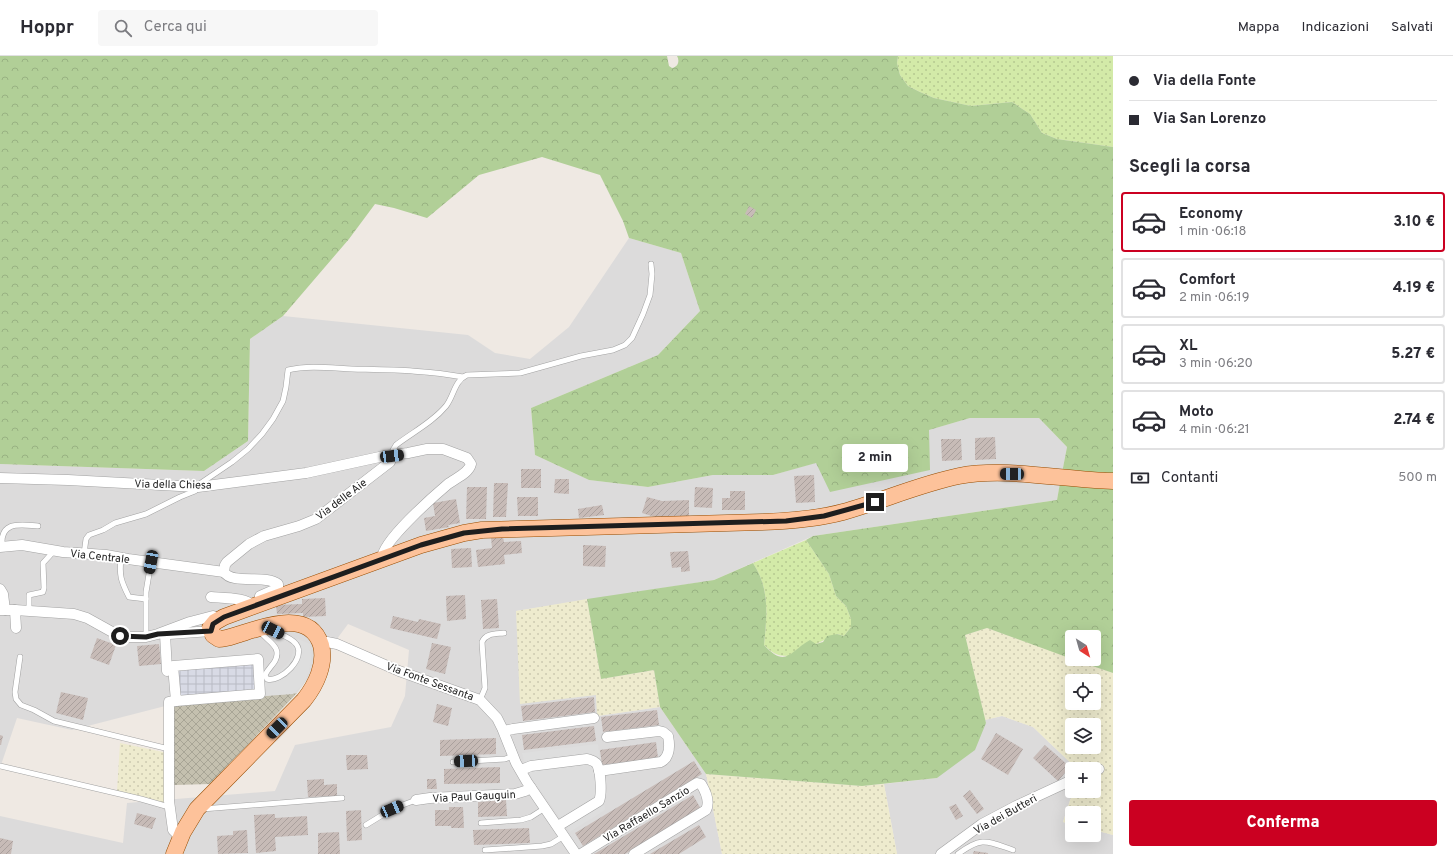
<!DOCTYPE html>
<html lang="it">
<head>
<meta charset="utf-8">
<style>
	body { margin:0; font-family:Overpass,sans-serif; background:#f7f7f7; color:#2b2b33; height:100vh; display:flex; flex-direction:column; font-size:15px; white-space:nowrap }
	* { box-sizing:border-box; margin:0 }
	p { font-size:13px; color:#7c7c81 }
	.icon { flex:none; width:22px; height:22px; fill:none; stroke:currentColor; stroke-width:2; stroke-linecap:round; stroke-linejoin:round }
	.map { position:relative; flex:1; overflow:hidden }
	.details { display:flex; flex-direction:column; background:#fff; width:340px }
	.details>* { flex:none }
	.guide { display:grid; align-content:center; height:88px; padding:0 16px; background:#fff }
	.needle { width:26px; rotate:143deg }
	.buttons { position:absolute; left:1065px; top:574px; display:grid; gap:8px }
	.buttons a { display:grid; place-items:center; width:36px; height:36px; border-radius:4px; background:#fff; box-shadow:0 4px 16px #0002; font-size:20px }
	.end { position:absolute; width:18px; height:18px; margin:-9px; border:5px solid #1e1e1e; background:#fff; box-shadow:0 0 0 2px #fff }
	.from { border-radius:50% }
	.bubble { position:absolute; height:28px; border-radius:4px; background:#fff; box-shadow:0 4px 16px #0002; font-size:13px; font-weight:800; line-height:28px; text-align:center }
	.car { position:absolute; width:12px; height:24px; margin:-12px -6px; border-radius:5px; box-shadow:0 0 3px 1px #0007; background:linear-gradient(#222 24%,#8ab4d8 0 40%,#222 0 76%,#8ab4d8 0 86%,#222 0) }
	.guide b { display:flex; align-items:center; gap:14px; height:38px; font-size:15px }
	.guide b+b { border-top:1px solid #e1e1e2 }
	.guide i { width:10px; height:10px; background:#2b2b33 }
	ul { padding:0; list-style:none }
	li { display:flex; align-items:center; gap:12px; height:60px; margin:0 8px 6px; padding:0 8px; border:2px solid #e1e1e2; border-radius:4px }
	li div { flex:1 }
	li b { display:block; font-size:15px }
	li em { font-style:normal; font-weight:800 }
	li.current { border-color:#cb0021 }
	li>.icon { width:36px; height:36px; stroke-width:1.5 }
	h2 { padding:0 16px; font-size:18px; line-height:48px }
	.pay { display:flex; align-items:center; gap:10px; height:44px; padding:0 16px; font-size:15px }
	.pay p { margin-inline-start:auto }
	.button { display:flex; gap:8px; margin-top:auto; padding:8px 16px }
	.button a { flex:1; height:46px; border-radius:4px; background:#cb0021; color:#fff; font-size:16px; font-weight:800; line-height:46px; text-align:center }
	header { display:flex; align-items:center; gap:24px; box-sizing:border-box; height:56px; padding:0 20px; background:#fff; border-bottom:1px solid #e1e1e2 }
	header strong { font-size:19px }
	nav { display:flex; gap:22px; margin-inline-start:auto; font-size:14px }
	.search { width:280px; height:36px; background:#f7f7f7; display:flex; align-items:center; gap:10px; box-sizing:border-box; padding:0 14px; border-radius:4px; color:#7c7c81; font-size:15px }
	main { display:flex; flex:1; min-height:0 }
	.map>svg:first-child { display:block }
	.residential { fill:#dcdbdb }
	.construction { fill:url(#construction-cross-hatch) }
	.farmland { fill:url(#farmland-dots); fill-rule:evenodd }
	.grass { fill:url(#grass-dots) }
	.forest { fill:url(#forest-crowns) }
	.parking { fill:#dedede }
	.plaza { fill:url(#plaza-grid) }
	.building { fill:url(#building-hatch) }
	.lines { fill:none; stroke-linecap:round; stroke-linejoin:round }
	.lane-casing { stroke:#a2a2a2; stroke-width:6 }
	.street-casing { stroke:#a2a2a2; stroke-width:11 }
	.primary-casing { stroke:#974c00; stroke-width:17 }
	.lane { stroke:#fff; stroke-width:5 }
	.street { stroke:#fff; stroke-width:10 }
	.primary { stroke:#fdc29a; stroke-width:16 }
	.route { stroke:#1e1e1e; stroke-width:5 }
	.labels { text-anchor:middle; stroke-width:3.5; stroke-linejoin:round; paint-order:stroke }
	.street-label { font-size:11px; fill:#1e1e1e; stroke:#fff }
</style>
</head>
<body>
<header>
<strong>Hoppr</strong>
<div class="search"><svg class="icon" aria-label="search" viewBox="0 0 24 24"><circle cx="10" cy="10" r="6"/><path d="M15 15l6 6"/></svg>Cerca qui</div>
<nav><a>Mappa</a><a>Indicazioni</a><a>Salvati</a></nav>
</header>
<main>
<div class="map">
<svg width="1113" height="798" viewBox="0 0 1113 798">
	<defs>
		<pattern id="construction-cross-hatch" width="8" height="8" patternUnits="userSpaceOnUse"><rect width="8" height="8" fill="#c4c0af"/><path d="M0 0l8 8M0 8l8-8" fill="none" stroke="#a8a596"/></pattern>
		<pattern id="farmland-dots" width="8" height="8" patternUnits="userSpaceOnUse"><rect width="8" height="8" fill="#eeebce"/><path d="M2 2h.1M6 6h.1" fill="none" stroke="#ccc9b0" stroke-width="1.8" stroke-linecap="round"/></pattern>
		<pattern id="grass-dots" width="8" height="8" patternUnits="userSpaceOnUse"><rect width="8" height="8" fill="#d3eaa8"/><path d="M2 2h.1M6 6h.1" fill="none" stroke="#b5c890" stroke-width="1.8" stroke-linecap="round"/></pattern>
		<pattern id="forest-crowns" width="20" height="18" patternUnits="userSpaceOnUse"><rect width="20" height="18" fill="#b1cf97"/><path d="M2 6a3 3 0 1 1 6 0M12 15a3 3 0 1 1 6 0" fill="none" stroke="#98b182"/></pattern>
		<pattern id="plaza-grid" width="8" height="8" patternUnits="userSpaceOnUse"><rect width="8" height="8" fill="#d8dae5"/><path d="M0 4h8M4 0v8" fill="none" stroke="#b9bbc4"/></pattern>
		<pattern id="building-hatch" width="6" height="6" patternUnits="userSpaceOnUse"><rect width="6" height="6" fill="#c7bbb7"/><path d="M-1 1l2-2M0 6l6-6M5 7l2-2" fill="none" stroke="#aaa09d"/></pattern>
	</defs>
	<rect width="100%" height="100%" fill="#efe9e3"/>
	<g class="residential">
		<path d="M 629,182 L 681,197 L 700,255 L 658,299 L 531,352 L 535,399 L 589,424 L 648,431 L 713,419 L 773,419 L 970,362 L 1039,362 L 1067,391 L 1057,444 L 813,480 L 714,524 L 516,555 L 596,639 L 598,660 L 660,651 L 706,718 L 722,798 L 0,798 L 0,760 L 123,787 L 127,747 L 275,735 L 295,689 L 391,671 L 405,640 L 409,594 L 348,568 L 297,637 L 173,648 L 72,674 L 17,662 L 1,709 L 0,708 L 0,408 L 204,415 L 248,385 L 250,283 L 283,260 L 468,279 L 495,297 L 530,303 L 569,271 Z"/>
		<path d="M 1002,660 L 1033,671 L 1077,713 L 1072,713 L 1072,735 L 1073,735 L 1063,766 L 1072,769 L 1072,779 L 1094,779 L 1094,774 L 1113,779 L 1113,798 L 897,798 L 884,728 L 937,722 L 986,667 L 985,664 Z"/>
	</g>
	<path class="construction" d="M 297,637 L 210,728 L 174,729 L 173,648 Z"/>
	<g class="farmland">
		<path d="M 587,543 L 601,623 L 654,614 L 660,651 L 597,660 L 596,639 L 520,648 L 516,555 Z"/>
		<path d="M 987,572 L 1113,617 L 1113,779 L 1094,774 L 1094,757 L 1072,757 L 1072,769 L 1063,766 L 1073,735 L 1094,735 L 1094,713 L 1077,713 L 1033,671 L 1002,660 L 985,664 L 965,579 ZM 1072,625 L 1094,625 L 1094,647 L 1072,647 ZM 1072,669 L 1094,669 L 1094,691 L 1072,691 Z"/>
		<path d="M 120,687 L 168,697 L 168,748 L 117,735 Z"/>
		<path d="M 706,718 L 862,730 L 884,728 L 897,798 L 722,798 Z"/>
	</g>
	<g class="grass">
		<path d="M 898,0 L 1113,0 L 1113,91 L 1057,83 L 1042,77 L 1030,58 L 1012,46 L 971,50 L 934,42 L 920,36 L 908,30 L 900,19 L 897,7 Z"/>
		<path d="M 806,484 L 829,518 L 836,540 L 846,550 L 851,563 L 851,571 L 844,580 L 837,578 L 816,588 L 804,588 L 789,600 C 777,600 772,597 764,589 C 767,559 770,533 753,507 Z"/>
	</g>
	<g class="forest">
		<path d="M 0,0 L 667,0 L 669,10 L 672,12 C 678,11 680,5 677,0 L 898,0 L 897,7 L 900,19 L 908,30 L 920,36 L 934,42 L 971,50 L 1012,46 L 1030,58 L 1042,77 L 1057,83 L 1113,91 L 1113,420 L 1062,417 L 1067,391 L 1039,362 L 970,362 L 929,374 L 930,414 L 830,436 L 816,407 L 773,419 L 713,419 L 648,431 L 589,424 L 535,399 L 531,352 L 658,299 L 700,255 L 681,197 L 629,182 L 623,165 L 600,119 L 542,101 L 479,119 L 427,162 L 394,152 L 375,148 L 349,183 L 283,260 L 250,283 L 248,385 L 204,415 L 0,408 Z"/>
		<path d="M 1060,427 L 1113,430 L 1113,617 L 1072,603 L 1094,603 L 1094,581 L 1072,581 L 1072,603 L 987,572 L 965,579 L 986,667 L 975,694 L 937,722 L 862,730 L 706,718 L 660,651 L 654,614 L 601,623 L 587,543 L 714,524 L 753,507 C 770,533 767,559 764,589 C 786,613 790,595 810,584 L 816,588 L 823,586 L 827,580 L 837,578 L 844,580 L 851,571 L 851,563 L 846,550 L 836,540 L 829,518 L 806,484 L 813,480 L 1057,444 Z"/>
	</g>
	<g class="parking">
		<path d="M 298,583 L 310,588 L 311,603 L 309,616 L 306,623 L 301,631 L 293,638 L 265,640 L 263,621 L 274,620 L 287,608 L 290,604 L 294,594 L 291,588 Z"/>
		<path d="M 598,688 L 605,754 L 570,776 L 532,723 L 524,706 L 522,697 Z"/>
	</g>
	<path class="plaza" d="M 258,603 L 260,638 L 176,645 L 173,610 Z"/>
	<g class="building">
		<path d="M 749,150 L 756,154 L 752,162 L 745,158 Z"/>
		<path d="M 995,381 L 996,403 L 975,404 L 975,382 Z"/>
		<path d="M 941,383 L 961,383 L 962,404 L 942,405 Z"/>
		<rect x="521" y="413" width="20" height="19"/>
		<path d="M 814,419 L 815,446 L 796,447 L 794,420 Z"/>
		<path d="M 555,423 L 569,423 L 569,438 L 554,437 Z"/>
		<path d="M 494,427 L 508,427 L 506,461 L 493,461 Z"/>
		<path d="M 467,431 L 487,431 L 486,463 L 466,463 Z"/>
		<path d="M 695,431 L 713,432 L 712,452 L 694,451 Z"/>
		<path d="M 730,435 L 745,435 L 745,454 L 722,454 L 722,442 L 730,442 Z"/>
		<path d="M 517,441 L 538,441 L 538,460 L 518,460 Z"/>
		<path d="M 647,441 L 662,445 L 689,444 L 689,461 L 658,462 L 642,457 Z"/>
		<path d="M 456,443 L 460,467 L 448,469 L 449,471 L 426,475 L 424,462 L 435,460 L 433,447 Z"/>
		<path d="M 602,449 L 604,459 L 579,462 L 578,453 Z"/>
		<path d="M 503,481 L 504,486 L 521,485 L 522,497 L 504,499 L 505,508 L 478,511 L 476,494 L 492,492 L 491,482 Z"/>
		<path d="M 583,489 L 606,490 L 605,511 L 583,510 Z"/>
		<path d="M 471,492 L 472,511 L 452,512 L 451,493 Z"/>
		<path d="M 688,495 L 690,515 L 681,516 L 681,511 L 672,512 L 670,496 Z"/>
		<path d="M 465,539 L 466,563 L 447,565 L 446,540 Z"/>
		<path d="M 325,542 L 326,560 L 303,561 L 303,557 L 277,558 L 276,549 L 302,548 L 302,543 Z"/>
		<path d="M 497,543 L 499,572 L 483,573 L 481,544 Z"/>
		<path d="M 393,560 L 418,566 L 419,563 L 441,568 L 437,583 L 390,572 Z"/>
		<path d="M 97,582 L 116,589 L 109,609 L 90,602 Z"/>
		<path d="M 432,587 L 451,591 L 445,618 L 426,613 Z"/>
		<path d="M 159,588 L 161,608 L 139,610 L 137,590 Z"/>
		<path d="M 61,636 L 88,642 L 83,664 L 56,657 Z"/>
		<path d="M 594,641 L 595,656 L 523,665 L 521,650 Z"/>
		<path d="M 437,648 L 452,652 L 448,670 L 433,666 Z"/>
		<path d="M 657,654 L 659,669 L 603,676 L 601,661 Z"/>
		<path d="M 594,670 L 596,685 L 524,694 L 522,679 Z"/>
		<path d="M 996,677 L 1023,693 L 1008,719 L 981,703 Z"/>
		<path d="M 0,679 L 3,680 L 1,689 L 0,689 Z"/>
		<path d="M 496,682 L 496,698 L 440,700 L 440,684 Z"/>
		<path d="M 656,686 L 658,702 L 602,709 L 600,694 Z"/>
		<path d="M 1045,689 L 1070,711 L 1058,725 L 1033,702 Z"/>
		<path d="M 346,699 L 367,699 L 368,713 L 347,714 Z"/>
		<path d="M 694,705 L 702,718 L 583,790 L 575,777 Z"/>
		<path d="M 500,711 L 500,727 L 444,728 L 444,713 Z"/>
		<path d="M 324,723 L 324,729 L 337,728 L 337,740 L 308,741 L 307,724 Z"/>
		<path d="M 427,723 L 436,723 L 437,733 L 427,733 Z"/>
		<path d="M 970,734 L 984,753 L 977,758 L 963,740 Z"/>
		<path d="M 693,739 L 701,753 L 625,798 L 594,798 Z"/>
		<path d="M 506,744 L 507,760 L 478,761 L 478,746 Z"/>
		<path d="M 956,748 L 963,760 L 956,764 L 949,751 Z"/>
		<path d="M 449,751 L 463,751 L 464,772 L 451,772 L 451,770 L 435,770 L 435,754 L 449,754 Z"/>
		<path d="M 361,754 L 362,784 L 347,785 L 346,755 Z"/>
		<path d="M 137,757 L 156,762 L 152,773 L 134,768 Z"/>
		<path d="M 275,758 L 275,762 L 307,760 L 308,779 L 275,781 L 276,795 L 256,797 L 254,759 Z"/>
		<path d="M 699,769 L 706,781 L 679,798 L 650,798 Z"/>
		<path d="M 529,772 L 530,787 L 474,789 L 473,774 Z"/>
		<path d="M 247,774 L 248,797 L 218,798 L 217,780 L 233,779 L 233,775 Z"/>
		<path d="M 339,776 L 340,798 L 318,798 L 318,777 Z"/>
		<path d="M 0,782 L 13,785 L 11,798 L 0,798 Z"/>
		<path d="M 974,795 L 988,797 L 988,798 L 973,798 Z"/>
	</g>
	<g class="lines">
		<g class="lane-casing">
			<g id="lane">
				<path d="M 392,399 L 393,394 L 396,389 C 413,376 433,366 446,350 C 454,340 454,325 467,319 L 520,317 L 581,300 L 613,294 L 625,289 L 632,282 L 643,258 L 650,239 L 652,218 L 651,208"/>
				<path d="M 2,490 C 0,464 21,469 38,470"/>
				<path d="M 84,498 L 86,483 L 89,479 L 103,474 L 115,467 L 146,458 L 180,441 L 195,435 L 201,427 L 232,406 L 248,393 L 262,378 L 273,363 L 283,345 L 286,331 L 288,314 C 308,309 331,312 352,313 C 389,314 426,314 463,321"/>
				<path d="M 121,501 C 119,520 121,525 129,541 L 146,543"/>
				<path d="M 29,555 L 29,539 L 43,536 L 44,532 L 43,507 L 54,495"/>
				<path d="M 259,574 C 266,585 283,590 275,605 C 272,610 268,613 265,619 L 267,623 C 281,627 307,601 296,588 C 291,581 279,578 271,574"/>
				<path d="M 146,581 L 146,536 L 151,506"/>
				<path d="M 20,601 L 15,636 L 16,643 L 21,649 L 34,654 L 54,665 L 169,693"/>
				<path d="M 480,644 L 485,632 L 482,586 C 486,577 495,578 504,577"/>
				<path d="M 453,706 L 505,703 L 513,700"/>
				<path d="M 0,710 L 141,743 L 169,751"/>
				<path d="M 202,753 L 342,742"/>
				<path d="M 481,767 L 521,764 L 531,761 L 545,752"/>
				<path d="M 366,769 L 392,753 L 416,744"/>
				<path d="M 485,794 L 542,790 L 551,788 L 564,780"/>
				<path d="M 958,798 C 982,780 987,785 1013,794"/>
			</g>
		</g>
		<g class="street-casing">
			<g id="street">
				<path d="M 0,422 L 68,424 L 198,431 L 306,417 L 384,400 L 408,397 L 427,393 L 443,393 L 467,402 L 471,408 C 469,417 456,422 448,428 C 435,439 380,487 382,503"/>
				<path d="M 0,491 L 22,489 L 63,496 L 106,499 L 128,503 L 224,516"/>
				<path d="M 0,533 L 3,538 L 5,554"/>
				<path d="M 260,540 L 276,533 L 278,531 L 278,528 C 266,518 232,529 224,516 L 225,509 L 227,506 L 249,488 L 264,480 L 299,470 L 316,463 L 390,406 L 392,400"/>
				<path d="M 211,541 C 221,542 249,541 253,551"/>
				<path d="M 0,554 L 15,554 L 16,572"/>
				<path d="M 15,554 L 74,558 L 87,562 L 114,577 L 120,580 L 130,581 L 146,581 L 158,578 L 190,566 L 213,560"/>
				<path d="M 165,578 L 167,615"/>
				<path d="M 169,578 L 211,575"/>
				<path d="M 321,588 L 327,586 L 337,588 L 399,615 L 480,644 L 497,662 L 502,672 L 516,707 L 527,726 L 576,798"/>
				<path d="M 258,603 L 260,638 L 176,645 L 173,610 Z"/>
				<path d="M 176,645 L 169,646 L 169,745 L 173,774 L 180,781"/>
				<path d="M 504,675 L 513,673 L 594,662"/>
				<path d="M 521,714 L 531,710 L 587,703 C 590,704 593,704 596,707 C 601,713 602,738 599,745 L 558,770"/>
				<path d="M 599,715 L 661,706 C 670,701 670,690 668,680 L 663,676 L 659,675 L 607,681"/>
				<path d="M 1094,715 L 1099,713"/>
				<path d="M 416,744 L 430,742 L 515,738 L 525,735 L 531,732"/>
				<path d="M 581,798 L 697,727 L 701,728 C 706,736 710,746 706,754 L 634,798"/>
				<path d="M 941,798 L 982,768 L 1016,750 L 1072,724"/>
			</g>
		</g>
		<g class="primary-casing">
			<path id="primary" d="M 174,798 L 183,776 L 197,753 L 304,644 C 316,629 326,608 321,589 C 310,553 265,570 240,578 C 233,580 226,583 219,583 L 213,579 L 210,572 L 215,566 L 224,561 L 421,489 L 464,477 L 482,474 L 762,466 C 790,465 817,463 843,456 C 882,445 920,428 959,420 C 1006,411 1065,424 1113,425"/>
		</g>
		<use href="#lane" class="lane"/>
		<use href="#street" class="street"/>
		<use href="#primary" class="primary"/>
	</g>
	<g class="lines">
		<path class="route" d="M 120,580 L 146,581 L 158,578 L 211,575 L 213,568 L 224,561 L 421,489 L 464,477 L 502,473 L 786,465 L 824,460 L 875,446"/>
	</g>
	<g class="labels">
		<g class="street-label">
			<text transform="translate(173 428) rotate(1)" y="4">Via della Chiesa</text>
			<text transform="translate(341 443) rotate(-37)" y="4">Via delle Aie</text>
			<text transform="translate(100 500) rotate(6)" y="4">Via Centrale</text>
			<text transform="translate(430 625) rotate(20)" y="4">Via Fonte Sessanta</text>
			<text transform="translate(474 740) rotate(-3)" y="4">Via Paul Gauguin</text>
			<text transform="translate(646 758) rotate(-31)" y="4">Via Raffaello Sanzio</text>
			<text transform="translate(1005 758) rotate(-29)" y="4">Via dei Butteri</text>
		</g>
	</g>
</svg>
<div class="buttons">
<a><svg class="needle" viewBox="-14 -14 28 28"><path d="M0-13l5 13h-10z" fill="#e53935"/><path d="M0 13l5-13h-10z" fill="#7c7c81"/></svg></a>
<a><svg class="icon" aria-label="locate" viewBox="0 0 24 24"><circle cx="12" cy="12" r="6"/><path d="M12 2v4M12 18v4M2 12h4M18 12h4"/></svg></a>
<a><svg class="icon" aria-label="layers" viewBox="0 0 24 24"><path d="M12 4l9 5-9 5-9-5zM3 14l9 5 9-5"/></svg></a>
<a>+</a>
<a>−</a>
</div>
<i class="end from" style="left:120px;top:580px"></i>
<i class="end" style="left:875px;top:446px"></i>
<div class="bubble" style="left:842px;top:388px;width:66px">2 min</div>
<i class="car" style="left:392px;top:400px;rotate:83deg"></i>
<i class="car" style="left:1012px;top:418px;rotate:271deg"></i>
<i class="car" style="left:151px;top:506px;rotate:191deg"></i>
<i class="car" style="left:273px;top:574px;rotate:117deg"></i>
<i class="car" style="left:277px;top:672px;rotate:225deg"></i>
<i class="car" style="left:466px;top:705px;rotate:267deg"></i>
<i class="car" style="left:392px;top:753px;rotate:67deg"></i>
</div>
<section class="details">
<div class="guide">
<b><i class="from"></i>Via della Fonte</b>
<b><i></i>Via San Lorenzo</b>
</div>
<h2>Scegli la corsa</h2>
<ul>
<li class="current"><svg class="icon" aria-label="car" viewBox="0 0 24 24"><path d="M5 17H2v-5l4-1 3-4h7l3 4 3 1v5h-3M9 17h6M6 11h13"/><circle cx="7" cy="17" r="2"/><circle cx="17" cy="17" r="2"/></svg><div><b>Economy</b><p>1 min · 06:18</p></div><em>3.10 €</em></li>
<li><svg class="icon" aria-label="car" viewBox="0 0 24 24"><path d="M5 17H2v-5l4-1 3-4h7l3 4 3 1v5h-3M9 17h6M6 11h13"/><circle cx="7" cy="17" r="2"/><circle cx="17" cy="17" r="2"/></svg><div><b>Comfort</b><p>2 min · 06:19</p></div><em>4.19 €</em></li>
<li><svg class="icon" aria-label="car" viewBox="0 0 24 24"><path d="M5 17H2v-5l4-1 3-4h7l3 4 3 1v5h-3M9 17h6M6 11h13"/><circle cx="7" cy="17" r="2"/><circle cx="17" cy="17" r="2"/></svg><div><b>XL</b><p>3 min · 06:20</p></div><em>5.27 €</em></li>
<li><svg class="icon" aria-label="car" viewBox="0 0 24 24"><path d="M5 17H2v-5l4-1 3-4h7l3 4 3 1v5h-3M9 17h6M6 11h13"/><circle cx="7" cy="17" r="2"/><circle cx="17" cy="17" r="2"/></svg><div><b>Moto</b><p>4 min · 06:21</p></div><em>2.74 €</em></li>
</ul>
<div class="pay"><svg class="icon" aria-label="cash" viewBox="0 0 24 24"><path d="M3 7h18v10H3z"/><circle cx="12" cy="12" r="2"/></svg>Contanti<p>500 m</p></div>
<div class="button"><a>Conferma</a></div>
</section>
</main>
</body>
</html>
